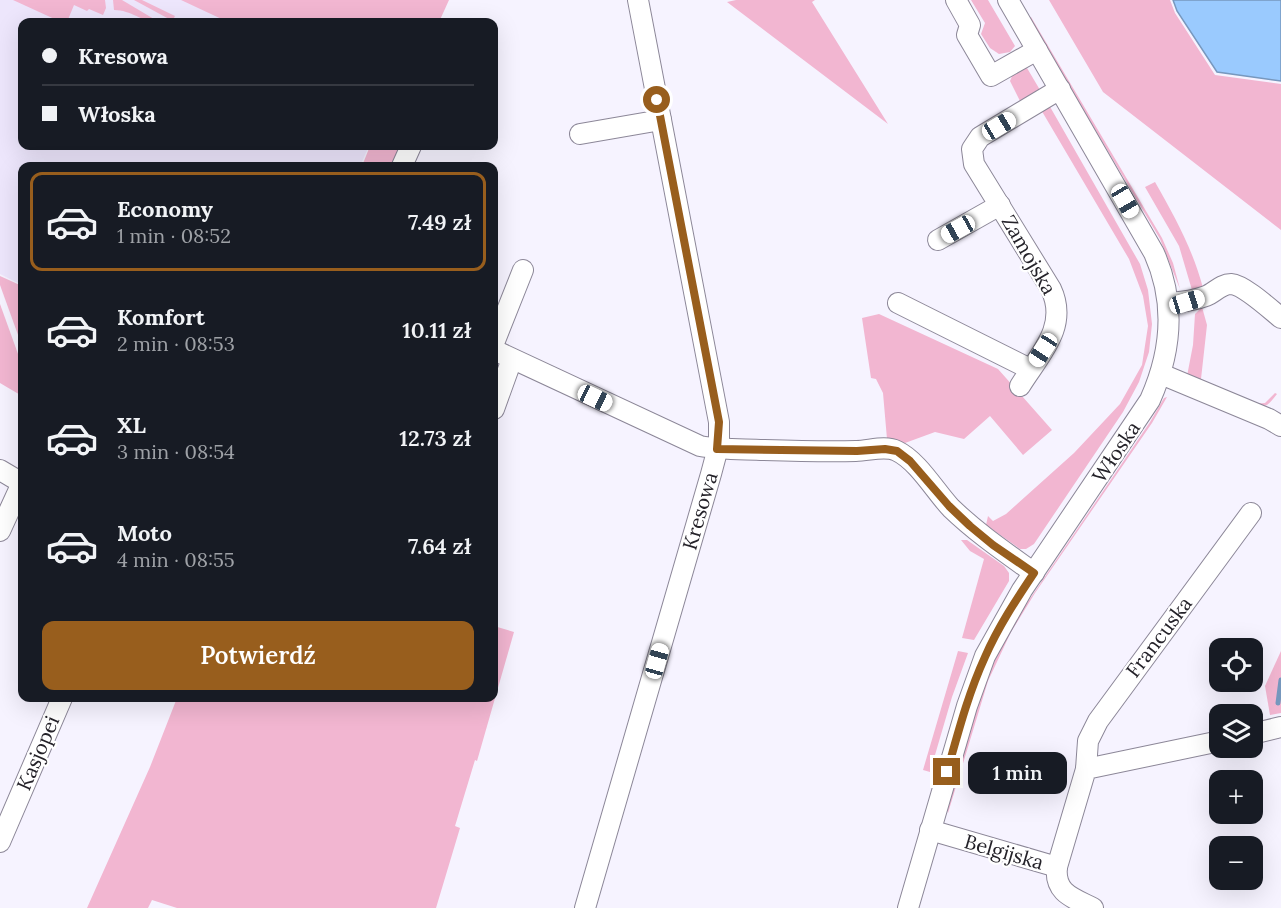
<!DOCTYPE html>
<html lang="pl">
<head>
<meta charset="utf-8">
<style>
	body { margin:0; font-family:Lora,serif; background:#20242c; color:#f1f3f6; height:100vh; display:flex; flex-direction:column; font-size:22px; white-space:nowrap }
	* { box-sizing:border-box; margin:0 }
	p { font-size:20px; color:#9ea1a6 }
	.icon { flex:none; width:33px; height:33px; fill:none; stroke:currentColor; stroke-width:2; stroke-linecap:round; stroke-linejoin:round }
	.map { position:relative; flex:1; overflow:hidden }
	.panel { position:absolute; left:18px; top:162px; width:480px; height:540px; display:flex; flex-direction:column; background:#171b24; border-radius:12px; box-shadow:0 6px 24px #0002 }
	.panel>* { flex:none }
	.top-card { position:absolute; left:18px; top:18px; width:480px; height:132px; border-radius:12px; box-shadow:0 6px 24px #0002; display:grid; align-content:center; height:132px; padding:0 24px; background:#171b24 }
	.controls { position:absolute; left:1209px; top:638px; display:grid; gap:12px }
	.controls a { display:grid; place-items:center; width:54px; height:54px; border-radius:12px; background:#171b24; box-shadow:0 6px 24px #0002; font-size:30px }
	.end { position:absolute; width:27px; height:27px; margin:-14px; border:8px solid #985e1d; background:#fff; box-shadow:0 0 0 3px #fff }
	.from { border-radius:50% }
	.bubble { position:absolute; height:42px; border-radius:12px; background:#171b24; box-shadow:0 6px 24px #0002; font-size:20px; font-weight:600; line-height:42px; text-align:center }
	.car { position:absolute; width:18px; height:36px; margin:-18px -9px; border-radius:8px; box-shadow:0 0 4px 2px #0007; background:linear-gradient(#fff 24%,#345 0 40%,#fff 0 76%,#345 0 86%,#fff 0) }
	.top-card b { display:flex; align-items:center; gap:21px; height:57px; font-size:22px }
	.top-card b+b { border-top:2px solid #363941 }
	.top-card i { width:15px; height:15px; background:#f1f3f6 }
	ul { padding:10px 0 0; list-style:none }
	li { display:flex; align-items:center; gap:18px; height:99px; margin:0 12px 9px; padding:0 12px; border:3px solid transparent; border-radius:12px }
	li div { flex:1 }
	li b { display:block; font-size:22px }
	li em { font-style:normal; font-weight:600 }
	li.selected { border-color:#985e1d }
	li>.icon { width:54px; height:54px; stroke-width:1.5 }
	.primary-button { display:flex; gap:12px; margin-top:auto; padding:12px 24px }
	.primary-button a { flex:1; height:69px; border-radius:12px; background:#985e1d; color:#fff; font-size:24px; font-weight:600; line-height:69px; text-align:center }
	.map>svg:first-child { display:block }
	.built { fill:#ede6fc }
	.green { fill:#f2b6d1 }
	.water { fill:#9acafe; stroke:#7798be; stroke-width:1.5 }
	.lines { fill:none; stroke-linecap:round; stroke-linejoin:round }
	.stream { stroke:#7798be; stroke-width:5 }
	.minor-casing { stroke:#8c8798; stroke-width:22 }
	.minor { stroke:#fff; stroke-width:20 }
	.route { stroke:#985e1d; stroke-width:8 }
	.labels { text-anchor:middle; stroke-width:4.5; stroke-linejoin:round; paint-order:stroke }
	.street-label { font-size:20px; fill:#242229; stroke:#fff }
</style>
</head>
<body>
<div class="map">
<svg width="1281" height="908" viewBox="0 0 1281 908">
	<rect width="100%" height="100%" fill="#f6f3ff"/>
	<path class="built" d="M 0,0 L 428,0 L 418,22 L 22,22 L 22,146 L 369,146 L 360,166 L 22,166 L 22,285 L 0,274 Z"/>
	<g class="green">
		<path d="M 13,0 L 105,0 L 106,8 L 103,15 L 89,9 L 87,11 L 74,5 L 67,22 L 61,22 Z"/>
		<path d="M 113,0 L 122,0 L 159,22 C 143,23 132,10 114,10 Z"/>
		<path d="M 134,0 L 142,0 L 175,16 L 172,22 L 167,22 L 169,19 Z"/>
		<path d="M 181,0 L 449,0 L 439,22 L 228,22 Z"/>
		<path d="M 736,0 L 815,0 L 812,2 L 888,124 L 727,2 Z"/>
		<path d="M 971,0 L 988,0 L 1015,46 L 1010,52 L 999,54 L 990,48 L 981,34 L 985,23 Z"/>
		<path d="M 1049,0 L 1170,0 L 1175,13 L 1215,75 L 1281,84 L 1281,230 L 1103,92 Z"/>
		<path d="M 1031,17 L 1162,238 L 1173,263 L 1180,289 L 1160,239 L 1029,18 Z"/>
		<path d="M 1023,68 L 1027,68 L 1040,90 L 1006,112 L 1005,110 L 1020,101 L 1010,81 L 1013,74 Z"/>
		<path d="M 1049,105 L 1140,264 L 1148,290 L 1152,324 L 1149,352 L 1139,382 L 1123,412 L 1034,544 L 1026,549 L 1020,549 L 986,525 L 988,516 L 993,521 L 1006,514 L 1074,453 L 1120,404 L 1142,365 L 1148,326 L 1143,296 L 1129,259 L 1040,108 Z"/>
		<path d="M 370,146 L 405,146 L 396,166 L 362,166 Z"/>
		<path d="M 1155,182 C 1175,217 1193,250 1203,288 L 1192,290 L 1179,246 L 1145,187 Z"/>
		<path d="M 0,276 L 22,286 L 22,346 L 0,285 Z"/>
		<path d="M 0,304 L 22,365 L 22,396 L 0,383 Z"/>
		<path d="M 1202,307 L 1207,325 L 1201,379 L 1252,404 L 1265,403 L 1275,393 L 1277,394 C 1274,398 1271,402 1267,405 C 1251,412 1203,383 1187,376 L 1193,345 L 1195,314 Z"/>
		<path d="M 879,314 L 998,369 L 1052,430 L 1023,455 L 990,416 L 964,439 L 935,432 L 905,443 L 887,439 L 883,393 L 876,379 L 871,378 L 862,318 Z"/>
		<path d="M 1167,397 L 1152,423 L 1035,593 L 1011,632 L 988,681 L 948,813 L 947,810 L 980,697 L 996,656 L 1023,609 L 1150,422 L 1164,398 Z"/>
		<path d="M 961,540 L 967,540 L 1004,566 L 1009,573 L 1009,581 L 974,640 L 962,638 L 984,559 L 970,551 Z"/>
		<path d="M 494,626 L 514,632 L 477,761 L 475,760 L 455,826 L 460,828 L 436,908 L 177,908 L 152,900 L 148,908 L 87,908 L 150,767 L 177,698 L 494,698 Z"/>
		<path d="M 958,651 L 968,653 L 952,697 L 930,772 L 923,770 Z"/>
		<path d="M 1281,651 L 1281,713 L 1270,715 L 1265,686 Z"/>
	</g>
	<path class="water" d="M 1173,0 L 1281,0 L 1281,81 L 1217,72 L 1177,11 Z"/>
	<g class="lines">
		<path class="stream" d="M 1278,703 L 1281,680"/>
		<g class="minor-casing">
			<g id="minor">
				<path d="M 956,0 L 970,25 L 967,35 L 991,76 L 1037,50"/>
				<path d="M 580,134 L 661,120"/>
				<path d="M 402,166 L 411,146"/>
				<path d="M 938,240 L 1000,205"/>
				<path d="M 898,303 L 1030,369"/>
				<path d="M 1169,303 C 1182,302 1193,301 1206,296 C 1214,293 1221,284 1231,284 C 1244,285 1270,309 1281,318"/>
				<path d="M 494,343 L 523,270"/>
				<path d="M 494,350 L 700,446 C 721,450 743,449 764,450 C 795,451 826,452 856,451 C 869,451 885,445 897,451 C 918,461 935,491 951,508 C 977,533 1005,552 1034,573"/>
				<path d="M 1161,374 L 1269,419 L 1281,426"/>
				<path d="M 1020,386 C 1039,355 1069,327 1051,289 L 974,164 L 972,149 L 980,137 L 1060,89"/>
				<path d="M 494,409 L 512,359"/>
				<path d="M 0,470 L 22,483"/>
				<path d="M 0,531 L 22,483"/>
				<path d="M 1252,734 L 1281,727"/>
				<path d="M 1086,769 L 1088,741 L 1098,721 L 1251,513"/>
				<path d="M 930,830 L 1057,867 L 1086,769 L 1220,741"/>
				<path d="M 0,842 L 62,698"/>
				<path d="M 1057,867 C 1054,893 1073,898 1093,908"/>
				<path d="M 585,908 L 711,474 L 719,444 L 719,422 L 638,0"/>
				<path d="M 908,908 L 967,706 L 985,656 L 1022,590 L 1150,400 C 1172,351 1176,302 1154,253 L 1008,0"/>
			</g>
		</g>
		<use href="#minor" class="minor"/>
	</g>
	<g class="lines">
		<path class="route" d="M 657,100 L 719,422 L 717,449 L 857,451 L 885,449 L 897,451 L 910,461 L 949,506 L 970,526 L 993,545 L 1034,573 C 1016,600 998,627 985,657 C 968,694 958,733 947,772"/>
	</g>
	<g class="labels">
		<g class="street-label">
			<text transform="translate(1029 255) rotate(60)" y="7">Zamojska</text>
			<text transform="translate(1116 452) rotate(-56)" y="7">Włoska</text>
			<text transform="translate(700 511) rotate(-74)" y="7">Kresowa</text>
			<text transform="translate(1159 637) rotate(-53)" y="7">Francuska</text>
			<text transform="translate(38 753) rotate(-67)" y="7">Kasjopei</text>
			<text transform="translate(1004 852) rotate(16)" y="7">Belgijska</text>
		</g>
	</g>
</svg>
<div class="controls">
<a><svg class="icon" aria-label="locate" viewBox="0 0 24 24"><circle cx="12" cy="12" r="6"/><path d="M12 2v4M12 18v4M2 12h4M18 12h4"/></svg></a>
<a><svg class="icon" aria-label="layers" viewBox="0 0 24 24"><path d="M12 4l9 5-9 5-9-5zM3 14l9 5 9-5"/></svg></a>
<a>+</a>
<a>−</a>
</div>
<i class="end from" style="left:657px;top:100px"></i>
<i class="end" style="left:947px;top:772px"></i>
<div class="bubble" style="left:968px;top:752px;width:99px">1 min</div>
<i class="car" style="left:999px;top:126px;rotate:59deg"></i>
<i class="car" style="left:1125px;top:201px;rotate:150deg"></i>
<i class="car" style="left:958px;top:229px;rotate:241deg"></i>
<i class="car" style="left:1187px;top:302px;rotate:73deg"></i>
<i class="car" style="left:1043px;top:350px;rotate:213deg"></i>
<i class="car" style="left:595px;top:398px;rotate:115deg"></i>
<i class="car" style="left:657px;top:661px;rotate:16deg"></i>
<div class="top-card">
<b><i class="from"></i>Kresowa</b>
<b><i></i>Włoska</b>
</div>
<section class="panel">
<ul>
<li class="selected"><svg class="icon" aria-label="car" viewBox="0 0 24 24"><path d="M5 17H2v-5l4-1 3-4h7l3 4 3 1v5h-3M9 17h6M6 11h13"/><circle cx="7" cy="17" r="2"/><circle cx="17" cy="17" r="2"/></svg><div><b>Economy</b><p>1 min · 08:52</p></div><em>7.49 zł</em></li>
<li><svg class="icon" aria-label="car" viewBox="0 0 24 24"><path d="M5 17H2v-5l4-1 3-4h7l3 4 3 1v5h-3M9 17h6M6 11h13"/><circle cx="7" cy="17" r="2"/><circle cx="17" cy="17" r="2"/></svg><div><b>Komfort</b><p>2 min · 08:53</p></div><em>10.11 zł</em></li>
<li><svg class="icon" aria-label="car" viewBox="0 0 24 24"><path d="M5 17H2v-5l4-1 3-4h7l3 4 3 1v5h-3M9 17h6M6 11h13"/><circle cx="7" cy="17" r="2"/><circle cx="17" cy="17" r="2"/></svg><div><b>XL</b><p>3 min · 08:54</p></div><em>12.73 zł</em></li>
<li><svg class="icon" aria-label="car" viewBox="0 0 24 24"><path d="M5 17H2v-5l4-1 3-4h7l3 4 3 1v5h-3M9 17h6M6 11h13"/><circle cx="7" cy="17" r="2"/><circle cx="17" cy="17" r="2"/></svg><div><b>Moto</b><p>4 min · 08:55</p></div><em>7.64 zł</em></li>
</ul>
<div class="primary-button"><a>Potwierdź</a></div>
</section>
</div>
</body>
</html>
